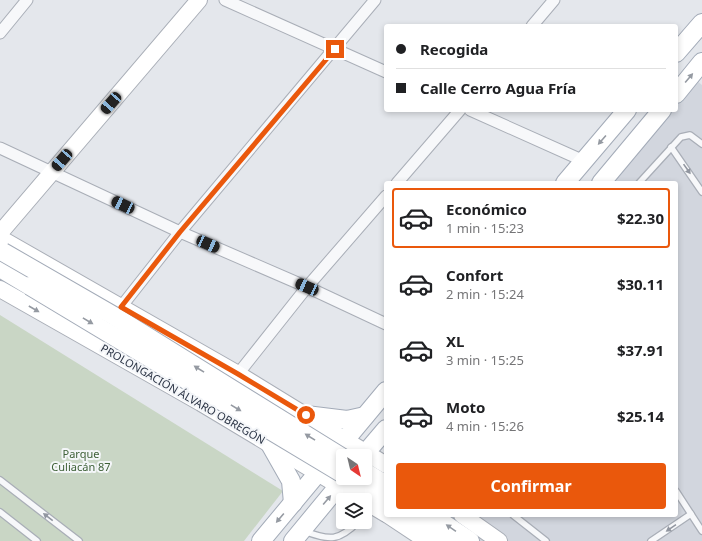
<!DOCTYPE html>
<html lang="es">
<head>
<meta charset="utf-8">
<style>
	body { margin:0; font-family:"Noto Sans",sans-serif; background:#f6f6f6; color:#202124; height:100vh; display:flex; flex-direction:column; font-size:15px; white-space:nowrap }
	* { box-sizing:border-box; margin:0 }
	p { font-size:13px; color:#757577 }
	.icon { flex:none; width:22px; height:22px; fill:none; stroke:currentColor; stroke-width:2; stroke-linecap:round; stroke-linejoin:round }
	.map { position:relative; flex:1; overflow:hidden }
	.details { position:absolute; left:384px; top:181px; width:294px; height:336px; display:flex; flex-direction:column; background:#fff; border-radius:4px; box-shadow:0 2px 6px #0003 }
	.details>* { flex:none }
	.guide { position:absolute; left:384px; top:24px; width:294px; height:88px; border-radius:4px; box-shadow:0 2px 6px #0003; display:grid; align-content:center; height:88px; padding:0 12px; background:#fff }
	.needle { width:26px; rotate:145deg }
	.controls { position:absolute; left:336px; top:449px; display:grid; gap:8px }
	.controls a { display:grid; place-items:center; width:36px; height:36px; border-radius:4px; background:#fff; box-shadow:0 2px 6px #0003; font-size:20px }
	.end { position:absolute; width:18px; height:18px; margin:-9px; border:5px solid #ea580c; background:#fff; box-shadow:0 0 0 2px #fff }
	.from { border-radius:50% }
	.car { position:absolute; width:12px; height:24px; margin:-12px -6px; border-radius:5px; box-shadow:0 0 3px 1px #0007; background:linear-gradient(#222 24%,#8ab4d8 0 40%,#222 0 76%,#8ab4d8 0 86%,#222 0) }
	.guide b { display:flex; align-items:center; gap:14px; height:38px; font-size:15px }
	.guide b+b { border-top:1px solid #e0e0e0 }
	.guide i { width:10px; height:10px; background:#202124 }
	ul { padding:7px 0 0; list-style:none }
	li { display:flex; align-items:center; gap:12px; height:60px; margin:0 8px 6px; padding:0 4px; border:2px solid transparent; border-radius:4px }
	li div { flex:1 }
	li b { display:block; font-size:15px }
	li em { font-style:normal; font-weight:700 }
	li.selected { border-color:#ea580c }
	li>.icon { width:36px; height:36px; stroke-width:1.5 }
	.cta { display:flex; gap:8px; margin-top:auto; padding:8px 12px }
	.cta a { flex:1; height:46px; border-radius:4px; background:#ea580c; color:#fff; font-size:16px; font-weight:700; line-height:46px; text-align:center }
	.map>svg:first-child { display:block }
	.built { fill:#d2d6de }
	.green { fill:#c9d6c5 }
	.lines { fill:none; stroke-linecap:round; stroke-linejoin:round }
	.lane-casing { stroke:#a9aeb7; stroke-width:8 }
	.street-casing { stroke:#a9aeb7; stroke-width:13 }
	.secondary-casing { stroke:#a9aeb7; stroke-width:18 }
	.primary-casing { stroke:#a3abb8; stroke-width:20 }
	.lane { stroke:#f7f8fa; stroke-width:5.5 }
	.street { stroke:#f7f8fa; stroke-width:11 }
	.secondary { stroke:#fff; stroke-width:16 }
	.primary { stroke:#fff; stroke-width:18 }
	.primary-bridge-casing { stroke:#a3abb8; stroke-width:20; stroke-linecap:butt }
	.primary-bridge { stroke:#fff; stroke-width:18 }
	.oneway { fill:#959aa2 }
	.oneway2 { fill:#9196a0 }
	.route { stroke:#ea580c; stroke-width:5 }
	.labels { text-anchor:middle; stroke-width:4; stroke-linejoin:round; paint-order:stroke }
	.street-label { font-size:11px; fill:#2b3445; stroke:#f4f6f9 }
	.park-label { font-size:11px; fill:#3f6138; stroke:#f4f6f9 }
</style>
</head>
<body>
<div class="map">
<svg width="702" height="541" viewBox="0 0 702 541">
	<rect width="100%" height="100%" fill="#e4e7ec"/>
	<path class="built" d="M 691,76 L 702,85 L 702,541 L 471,541 L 431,515 L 676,515 L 676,183 L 598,183 L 661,110 L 676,110 L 676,93 Z"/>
	<path class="green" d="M 0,315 L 283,491 L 244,541 L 0,541 Z"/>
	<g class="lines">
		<g class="lane-casing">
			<g id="lane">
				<path d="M 671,147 L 702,192"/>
				<path d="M 639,183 L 681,137 L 690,135 L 702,144"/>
				<path d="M 0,480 L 79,541"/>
				<path d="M 676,491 L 702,531"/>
				<path d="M 0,512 L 37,541"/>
				<path d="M 513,515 L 546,541"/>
				<path d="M 304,531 C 330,541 339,541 358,522"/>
				<path d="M 651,541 L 691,514"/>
			</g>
		</g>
		<g class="street-casing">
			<g id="street">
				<path d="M 225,0 L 386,72"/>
				<path d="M 532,26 L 554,0"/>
				<path d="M 0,33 L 27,0"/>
				<path d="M 470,110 L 584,161"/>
				<path d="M 0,148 L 180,232 L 307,287 L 386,324"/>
				<path d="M 397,183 L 460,110"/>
				<path d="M 121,307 L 180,232 L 375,0"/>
				<path d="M 238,374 L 307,287 L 386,196"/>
			</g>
		</g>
		<g class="secondary-casing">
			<g id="secondary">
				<path d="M 0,233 L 199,0"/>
				<path d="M 0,238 L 238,374 L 386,465"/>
				<path d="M 0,289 L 201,403 L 386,514"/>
				<path d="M 388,515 L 427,541"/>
				<path d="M 462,515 L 499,541"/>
			</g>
		</g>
		<g class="primary-casing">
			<g id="primary">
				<path d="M 676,53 L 702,23"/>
				<path d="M 676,94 L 702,62"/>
				<path d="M 565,183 L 627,110"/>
				<path d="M 601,183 L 662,110"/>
				<path d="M 0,268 L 30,286"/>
				<path d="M 306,415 L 347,420 L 365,416"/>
				<path d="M 270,444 L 291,481 L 293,503"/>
				<path d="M 363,456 L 386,429"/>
				<path d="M 365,472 L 386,485"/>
				<path d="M 350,478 L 386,501"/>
				<path d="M 407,515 L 446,541"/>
				<path d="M 431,515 L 470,541"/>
				<path d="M 261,541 L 386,391"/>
				<path d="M 293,541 L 345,478"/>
			</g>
		</g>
		<use href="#lane" class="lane"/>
		<use href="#street" class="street"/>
		<use href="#secondary" class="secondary"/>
		<use href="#primary" class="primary"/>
		<g class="primary-bridge-casing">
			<g id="primary-bridge">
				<path d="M 3,252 L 114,316 L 343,458"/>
				<path d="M 30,286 L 343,474"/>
			</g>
		</g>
		<use href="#primary-bridge" class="primary-bridge"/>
	</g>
	<defs><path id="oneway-solid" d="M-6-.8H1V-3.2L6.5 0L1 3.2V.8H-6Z"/></defs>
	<g class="oneway">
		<use href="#oneway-solid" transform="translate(689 78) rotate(-50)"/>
		<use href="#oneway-solid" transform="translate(602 140) rotate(131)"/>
		<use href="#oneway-solid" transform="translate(34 309) rotate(30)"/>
		<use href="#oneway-solid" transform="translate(88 321) rotate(31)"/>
		<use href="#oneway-solid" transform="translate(199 369) rotate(-148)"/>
		<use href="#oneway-solid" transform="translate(236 408) rotate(31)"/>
		<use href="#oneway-solid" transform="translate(310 437) rotate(-148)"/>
		<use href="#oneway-solid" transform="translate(327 500) rotate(-50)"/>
		<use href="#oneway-solid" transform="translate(280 518) rotate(130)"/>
		<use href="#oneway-solid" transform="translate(451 528) rotate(-146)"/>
	</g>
	<g class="oneway2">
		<use href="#oneway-solid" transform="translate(687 169) rotate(55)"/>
		<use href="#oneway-solid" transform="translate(48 517) rotate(-142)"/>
		<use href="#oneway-solid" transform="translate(671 528) rotate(146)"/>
	</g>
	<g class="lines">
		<path class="route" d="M 306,415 L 238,374 L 121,307 L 180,232 L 335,49"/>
	</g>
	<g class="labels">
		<g class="street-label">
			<text transform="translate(183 394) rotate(30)" y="4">PROLONGACIÓN ÁLVARO OBREGÓN</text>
		</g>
		<g class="park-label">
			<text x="81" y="458">Parque<tspan x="81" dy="13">Culiacán 87</tspan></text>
		</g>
	</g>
</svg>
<div class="controls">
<a><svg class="needle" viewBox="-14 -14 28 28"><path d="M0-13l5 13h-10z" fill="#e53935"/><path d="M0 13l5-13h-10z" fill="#757577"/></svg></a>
<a><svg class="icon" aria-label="layers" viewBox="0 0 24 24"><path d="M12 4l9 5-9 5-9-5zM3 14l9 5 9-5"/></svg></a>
</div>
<i class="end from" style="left:306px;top:415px"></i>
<i class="end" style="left:335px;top:49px"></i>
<i class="car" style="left:111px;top:103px;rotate:221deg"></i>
<i class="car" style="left:62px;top:160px;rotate:221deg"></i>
<i class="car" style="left:123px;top:205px;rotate:295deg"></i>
<i class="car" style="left:208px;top:244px;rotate:114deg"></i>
<i class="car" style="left:307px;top:287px;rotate:294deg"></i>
<div class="guide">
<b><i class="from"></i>Recogida</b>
<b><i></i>Calle Cerro Agua Fría</b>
</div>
<section class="details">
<ul>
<li class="selected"><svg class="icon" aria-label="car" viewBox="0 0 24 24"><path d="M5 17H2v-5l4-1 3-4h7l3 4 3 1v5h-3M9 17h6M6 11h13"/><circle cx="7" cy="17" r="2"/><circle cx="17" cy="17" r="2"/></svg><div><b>Económico</b><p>1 min · 15:23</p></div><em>$22.30</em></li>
<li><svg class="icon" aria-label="car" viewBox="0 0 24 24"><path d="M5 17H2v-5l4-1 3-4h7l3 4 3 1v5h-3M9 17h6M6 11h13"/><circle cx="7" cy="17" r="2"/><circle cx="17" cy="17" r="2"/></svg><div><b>Confort</b><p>2 min · 15:24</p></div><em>$30.11</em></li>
<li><svg class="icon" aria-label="car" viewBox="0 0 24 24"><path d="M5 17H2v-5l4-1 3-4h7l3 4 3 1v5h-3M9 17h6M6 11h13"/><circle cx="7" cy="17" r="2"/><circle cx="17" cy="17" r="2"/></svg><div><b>XL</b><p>3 min · 15:25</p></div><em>$37.91</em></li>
<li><svg class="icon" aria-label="car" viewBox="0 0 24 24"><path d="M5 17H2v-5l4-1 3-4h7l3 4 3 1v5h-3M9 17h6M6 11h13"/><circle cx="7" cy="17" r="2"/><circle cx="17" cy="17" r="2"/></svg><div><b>Moto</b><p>4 min · 15:26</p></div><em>$25.14</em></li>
</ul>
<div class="cta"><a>Confirmar</a></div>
</section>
</div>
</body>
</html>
